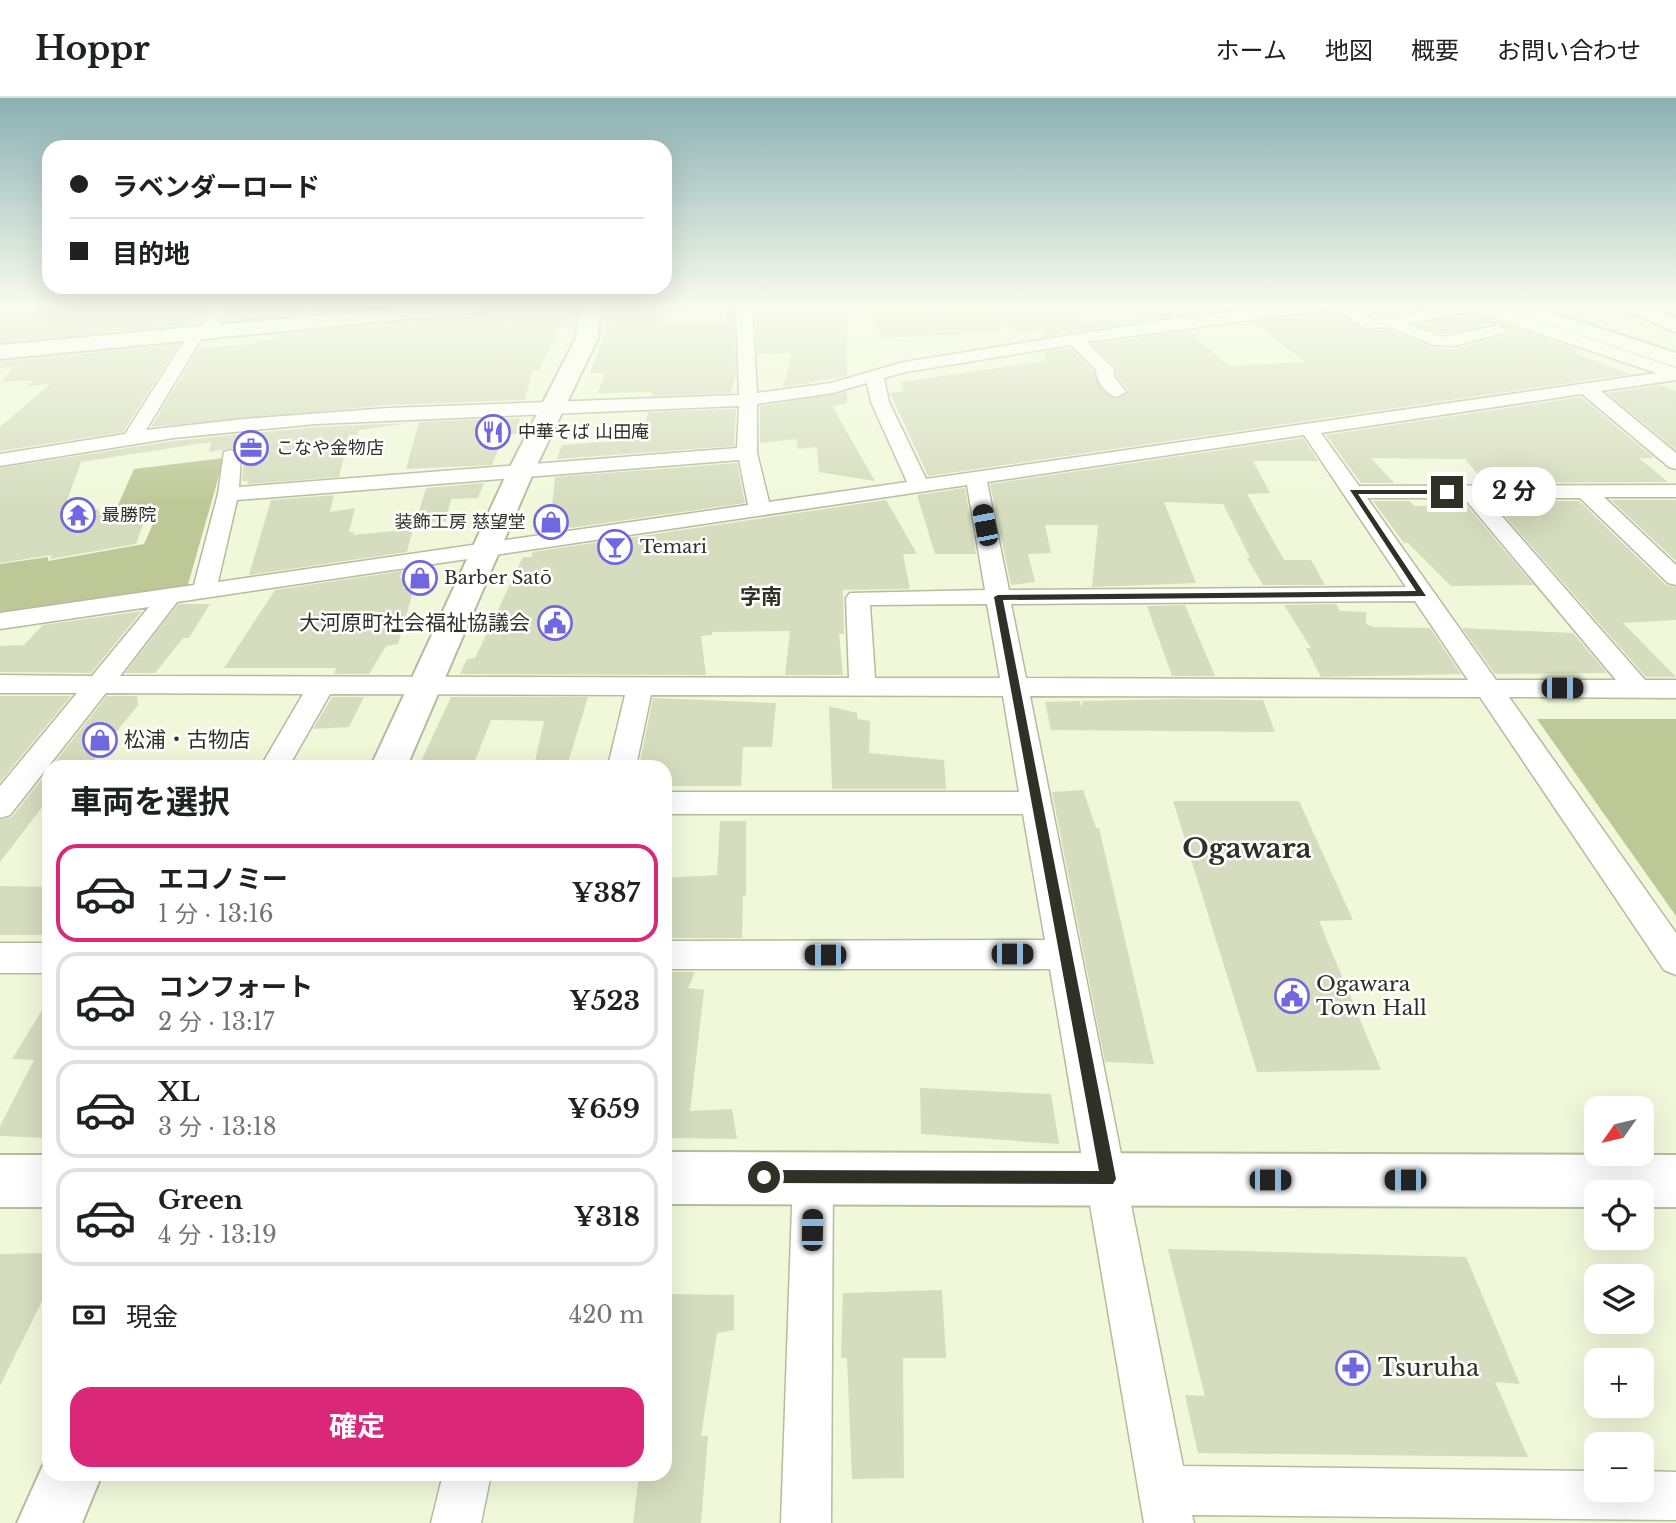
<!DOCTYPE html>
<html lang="ja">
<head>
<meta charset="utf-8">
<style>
	body { margin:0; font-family:"Libre Baskerville","Noto Sans JP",serif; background:#f6f6f6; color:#202124; height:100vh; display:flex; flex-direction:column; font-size:26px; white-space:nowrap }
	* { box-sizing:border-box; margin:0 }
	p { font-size:23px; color:#757577 }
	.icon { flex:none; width:38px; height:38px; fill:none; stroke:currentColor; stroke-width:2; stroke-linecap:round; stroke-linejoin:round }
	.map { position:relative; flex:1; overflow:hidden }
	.side { position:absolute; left:42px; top:662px; width:630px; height:721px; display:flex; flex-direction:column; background:#fff; border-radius:21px; box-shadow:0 7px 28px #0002 }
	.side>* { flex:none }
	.hud { position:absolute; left:42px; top:42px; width:630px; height:154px; border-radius:21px; box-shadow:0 7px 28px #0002; display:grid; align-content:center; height:154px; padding:0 28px; background:#fff }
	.needle { width:46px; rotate:236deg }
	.controls { position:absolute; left:1584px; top:998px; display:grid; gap:14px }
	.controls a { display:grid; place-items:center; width:70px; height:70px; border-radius:14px; background:#fff; box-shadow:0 7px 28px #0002; font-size:35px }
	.end { position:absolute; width:32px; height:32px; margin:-16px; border:9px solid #2f3126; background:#fff; box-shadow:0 0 0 4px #fff }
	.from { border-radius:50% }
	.bubble { position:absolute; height:49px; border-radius:21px; background:#fff; box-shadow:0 7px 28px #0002; font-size:23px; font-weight:700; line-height:49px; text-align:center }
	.car { position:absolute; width:21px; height:42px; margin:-21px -10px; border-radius:9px; box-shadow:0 0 5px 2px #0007; background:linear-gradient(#222 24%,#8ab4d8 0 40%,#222 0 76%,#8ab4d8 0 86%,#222 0) }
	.hud b { display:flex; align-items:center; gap:24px; height:66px; font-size:26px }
	.hud b+b { border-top:2px solid #e0e0e0 }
	.hud i { width:18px; height:18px; background:#202124 }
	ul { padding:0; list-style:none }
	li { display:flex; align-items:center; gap:21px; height:98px; margin:0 14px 10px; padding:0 14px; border:4px solid #e0e0e0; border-radius:21px }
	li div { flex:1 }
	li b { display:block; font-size:26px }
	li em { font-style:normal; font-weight:700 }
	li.on { border-color:#db2777 }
	li>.icon { width:63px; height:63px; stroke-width:1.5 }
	h2 { padding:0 28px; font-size:32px; line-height:84px }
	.pay { display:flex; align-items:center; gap:18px; height:77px; padding:0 28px; font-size:26px }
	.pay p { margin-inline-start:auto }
	.button { display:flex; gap:14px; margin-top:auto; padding:14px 28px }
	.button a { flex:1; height:80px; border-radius:21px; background:#db2777; color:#fff; font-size:28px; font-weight:700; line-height:80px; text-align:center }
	header { display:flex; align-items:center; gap:42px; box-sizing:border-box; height:98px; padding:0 35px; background:#fff; border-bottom:2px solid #e0e0e0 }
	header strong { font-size:33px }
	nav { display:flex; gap:38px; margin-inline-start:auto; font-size:24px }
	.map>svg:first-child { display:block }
	.green { fill:#bec897 }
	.building { fill:#d6dcbe }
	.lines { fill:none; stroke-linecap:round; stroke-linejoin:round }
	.street-casing { stroke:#b5bb9e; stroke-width:3 }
	.secondary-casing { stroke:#b5bb9e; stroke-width:4 }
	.street { fill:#fff; fill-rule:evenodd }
	.secondary { fill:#fff; fill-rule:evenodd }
	.route { fill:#2f3126 }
	.labels { text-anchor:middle; stroke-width:5; stroke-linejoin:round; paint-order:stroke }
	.far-poi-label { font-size:18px; fill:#2f3126; stroke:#fff; text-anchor:start }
	.far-quarter-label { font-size:21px; font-weight:bold; fill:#2f3126; stroke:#fff }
	.poi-label { font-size:21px; fill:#2f3126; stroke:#fff; text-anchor:start }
	.near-poi-label { font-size:24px; fill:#2f3126; stroke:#fff; text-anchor:start }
	.district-label { font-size:28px; font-weight:bold; fill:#2f3126; stroke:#fff }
</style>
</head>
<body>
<header>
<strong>Hoppr</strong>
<nav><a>ホーム</a><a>地図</a><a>概要</a><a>お問い合わせ</a></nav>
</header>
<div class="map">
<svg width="1676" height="1425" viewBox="0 0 1676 1425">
	<rect width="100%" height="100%" fill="#f1f8da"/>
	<g class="green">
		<path d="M 224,360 L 187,490 L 0,517 L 0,466 L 48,459 L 48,463 L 144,446 L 160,410 L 115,414 L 134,371 Z"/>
		<path d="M 1537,621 L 1676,621 L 1676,818 Z"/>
	</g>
	<g class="building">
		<path d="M 0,207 L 200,207 L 189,227 L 0,244 Z"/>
		<path d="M 329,207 L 401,207 L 327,214 Z"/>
		<path d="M 616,207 L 652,207 L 657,225 L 727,227 L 723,207 L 734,207 L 736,277 L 731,295 L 652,298 L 652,294 L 598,295 L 605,275 L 590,275 Z"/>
		<path d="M 755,207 L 786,207 L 792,221 L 847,221 L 847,278 L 783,289 L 792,255 L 757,256 Z"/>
		<path d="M 992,207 L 1062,207 L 1077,224 L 1141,223 L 1128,207 L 1160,207 L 1172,218 L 1043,239 L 1042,232 L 1013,234 L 999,216 L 999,234 L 882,240 L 872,216 L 879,216 L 879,211 L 998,214 Z"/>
		<path d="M 1353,207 L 1445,207 L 1375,219 Z"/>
		<path d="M 537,210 L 537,212 L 570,210 L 538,273 L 532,273 L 525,302 L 388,307 L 151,329 L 199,250 L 255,246 L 257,243 L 278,240 L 280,236 Z"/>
		<path d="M 1333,214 L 1364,232 L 1389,232 L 1433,250 L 1455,251 L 1505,238 L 1509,231 L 1500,225 L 1579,252 L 1573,254 L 1630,276 L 928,378 L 890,295 L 904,293 L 900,284 L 1045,263 L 1045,254 L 1070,250 L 1093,273 L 1104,294 L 1118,301 L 1128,292 L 1117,277 L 1116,269 L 1093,246 L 1189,233 L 1228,268 L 1305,264 L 1254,224 Z"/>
		<path d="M 1472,216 L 1498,225 L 1443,236 L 1417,227 Z"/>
		<path d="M 179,246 L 123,334 L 0,353 L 0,329 L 50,286 L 28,288 L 34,282 L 1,284 L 13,269 L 0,270 L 0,264 Z"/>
		<path d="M 1659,287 L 1676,293 L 1676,352 L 1607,295 Z"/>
		<path d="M 847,294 L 847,305 L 832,308 L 875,383 L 819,374 L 817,349 L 798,351 L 796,341 L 760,345 L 760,308 Z"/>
		<path d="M 1581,299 L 1654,360 L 1639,360 L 1668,384 L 1485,385 L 1465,361 L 1371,360 L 1394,385 L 1361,385 L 1326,337 Z"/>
		<path d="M 736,311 L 734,348 L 557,361 L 562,347 L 642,341 L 648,314 Z"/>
		<path d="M 520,320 L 516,336 L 504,337 L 492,367 L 406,371 L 419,324 Z"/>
		<path d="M 411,325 L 359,332 L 357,337 L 349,337 L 339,379 L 247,386 L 248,383 L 242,383 L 243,369 L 250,354 L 241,355 L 239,349 L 209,354 L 211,344 L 81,364 L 62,416 L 98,411 L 100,417 L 148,413 L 136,446 L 50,461 L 52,457 L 0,465 L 0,370 L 173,343 L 316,329 Z"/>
		<path d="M 1303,340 L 1318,363 L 1253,363 L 1270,395 L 1247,396 L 1284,462 L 1311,462 L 1325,487 L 1263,487 L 1247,460 L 1250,460 L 1223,406 L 1164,404 L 1196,485 L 1092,489 L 1098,427 L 1045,427 L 1051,455 L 1028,456 L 1035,484 L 1011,487 L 990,386 Z"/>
		<path d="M 737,365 L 745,405 L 535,435 L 537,420 L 551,418 L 555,379 Z"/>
		<path d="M 484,385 L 478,400 L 451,401 L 446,423 L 416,425 L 426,390 Z"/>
		<path d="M 965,390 L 976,456 L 935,456 L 917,397 Z"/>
		<path d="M 334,397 L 330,414 L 355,410 L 349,434 L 354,434 L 353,437 L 413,431 L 407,454 L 249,477 L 271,402 Z"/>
		<path d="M 886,402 L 917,456 L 903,456 L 910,491 L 843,492 L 844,536 L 839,536 L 843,577 L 785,577 L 790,533 L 712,534 L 712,537 L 701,538 L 706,577 L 460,576 L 467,561 L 475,560 L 523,459 L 532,459 L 532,454 Z"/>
		<path d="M 1611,402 L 1676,402 L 1676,463 Z"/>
		<path d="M 1373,403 L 1409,403 L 1415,408 L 1467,408 L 1534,487 L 1451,488 L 1408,445 L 1404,445 Z"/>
		<path d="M 1500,403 L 1579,403 L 1666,487 L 1676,489 L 1676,522 L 1623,525 L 1676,579 L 1646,579 L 1496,408 L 1505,408 Z"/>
		<path d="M 402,473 L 400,480 L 407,480 L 403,490 L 414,490 L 398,546 L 386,548 L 369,576 L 334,576 L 336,570 L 224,570 L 275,492 Z"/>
		<path d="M 178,506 L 210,506 L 189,540 L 183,540 L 155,575 L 125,575 Z"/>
		<path d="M 1336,506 L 1340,513 L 1366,514 L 1366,526 L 1373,529 L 1430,530 L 1461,576 L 1321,579 L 1306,550 L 1311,550 L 1284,507 Z"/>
		<path d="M 1185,507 L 1215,578 L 1172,578 L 1147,508 Z"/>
		<path d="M 142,513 L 91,575 L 0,574 L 0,548 L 24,547 L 43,527 Z"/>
		<path d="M 1462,530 L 1573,535 L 1607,575 L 1495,576 Z"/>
		<path d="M 0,598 L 71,598 L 0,684 Z"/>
		<path d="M 107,598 L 137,598 L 138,607 L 89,668 L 52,668 Z"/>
		<path d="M 332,599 L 364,599 L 349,629 L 313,631 Z"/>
		<path d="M 451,599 L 588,599 L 567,668 L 534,668 L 544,623 L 491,622 L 473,668 L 419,668 Z"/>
		<path d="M 653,600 L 776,605 L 772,649 L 743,649 L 741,688 L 665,688 L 665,668 L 639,668 Z"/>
		<path d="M 1180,601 L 1263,602 L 1275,634 L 1051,632 L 1045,604 L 1080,603 L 1081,609 L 1083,603 Z"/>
		<path d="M 829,608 L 857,615 L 857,621 L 870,623 L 869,655 L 944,662 L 946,691 L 832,691 Z"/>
		<path d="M 49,672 L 49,700 L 0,764 L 0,722 L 12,719 Z"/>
		<path d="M 1083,692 L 1096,730 L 1099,730 L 1154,966 L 1105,964 L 1052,694 Z"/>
		<path d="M 1173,703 L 1299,703 L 1353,822 L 1319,823 L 1381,972 L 1257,974 Z"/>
		<path d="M 720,723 L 746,723 L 746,797 L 743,798 L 742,840 L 665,840 L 665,780 L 717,777 Z"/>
		<path d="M 0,788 L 49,789 L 49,837 L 0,837 Z"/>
		<path d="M 665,874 L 695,874 L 688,890 L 704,892 L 690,1013 L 732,1011 L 737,1041 L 665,1040 Z"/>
		<path d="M 49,901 L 49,1040 L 0,1038 L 0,1028 L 34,962 L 12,961 Z"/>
		<path d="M 920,990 L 1051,996 L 1059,1046 L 921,1036 Z"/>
		<path d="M 1168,1151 L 1466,1159 L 1520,1286 L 1495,1284 L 1528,1359 L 1198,1355 L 1185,1297 L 1205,1298 Z"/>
		<path d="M 49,1155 L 49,1189 L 0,1288 L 0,1156 Z"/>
		<path d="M 942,1192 L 946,1260 L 903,1260 L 904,1380 L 852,1381 L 847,1260 L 841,1260 L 843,1195 Z"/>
		<path d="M 665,1196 L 734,1197 L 734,1232 L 717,1235 L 701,1338 L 708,1338 L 701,1425 L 633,1425 L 639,1376 L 665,1376 Z"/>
	</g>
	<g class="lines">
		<g class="street-casing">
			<g id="street">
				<path d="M 212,207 L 228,207 L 216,234 L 214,237 L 203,238 L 146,332 L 244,321 L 388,310 L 739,297 L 736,207 L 752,207 L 757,295 L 831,285 L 904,264 L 1177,220 L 1293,207 L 1349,207 L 1374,222 L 1458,207 L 1489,207 L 1676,270 L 1676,282 L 1601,293 L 1676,355 L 1676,371 L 1669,369 L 1582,296 L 1321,335 L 1359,388 L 1676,387 L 1676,399 L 1604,399 L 1676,467 L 1676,487 L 1668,485 L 1580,400 L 1486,400 L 1645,582 L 1676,582 L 1676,600 L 1509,599 L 1676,835 L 1676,877 L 1664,872 L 1480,599 L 1030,598 L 1183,1368 L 1596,1373 L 1596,1391 L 1642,1391 L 1642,1373 L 1676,1374 L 1676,1422 L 1192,1417 L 1194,1425 L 1144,1425 L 1050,871 L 665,871 L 665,843 L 1045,842 L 1023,716 L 665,716 L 665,694 L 1019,694 L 1003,598 L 651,597 L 636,668 L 608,668 L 625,597 L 330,596 L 289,668 L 261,668 L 303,596 L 106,595 L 10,717 L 0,720 L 0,688 L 77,595 L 0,595 L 0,577 L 92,578 L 149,509 L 0,531 L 0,515 L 194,487 L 218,396 L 224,354 L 231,352 L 241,358 L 239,389 L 737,350 L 739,308 L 316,326 L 173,340 L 0,368 L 0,356 L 125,336 L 191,232 L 201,231 ZM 1334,211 L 1365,230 L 1389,229 L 1433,247 L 1454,248 L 1504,235 L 1506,232 L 1498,227 L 1443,239 L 1407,226 L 1472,213 L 1656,275 L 926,381 L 889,304 L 884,280 L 906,274 L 1071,247 L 1096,272 C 1096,283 1106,297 1117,299 L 1126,294 L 1114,278 L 1114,271 L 1087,244 ZM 867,285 L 871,304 L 907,384 L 769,404 L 757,355 L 757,306 L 833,295 ZM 1304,337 L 1406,489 L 1009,492 L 987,384 ZM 739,362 L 748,407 L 218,484 L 237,402 ZM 967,387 L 985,492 L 850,495 L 846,500 L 849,580 L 120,578 L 177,504 ZM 1367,400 L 1464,400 L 1616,582 L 1496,582 ZM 1415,503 L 1468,582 L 1026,580 L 1011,506 ZM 987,506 L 1000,580 L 875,580 L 870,507 Z"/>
				<path d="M 303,207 L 319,207 L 313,224 L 305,229 L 297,224 Z"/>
				<rect x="0" y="845" width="49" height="30"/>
				<path d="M 813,1059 L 827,1065 L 833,1079 L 831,1425 L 781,1425 L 793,1079 L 799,1065 Z"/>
				<path d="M 443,1376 L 491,1376 L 481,1425 L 431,1425 Z"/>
			</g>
		</g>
		<g class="secondary-casing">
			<g id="secondary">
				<path d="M 427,207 L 496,207 L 486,213 L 0,261 L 0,247 Z"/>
				<path d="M 580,207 L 600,207 L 598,240 L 534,373 L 407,668 L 371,668 L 508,373 L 576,240 Z"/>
				<path d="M 1499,207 L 1528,207 L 1676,255 L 1676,269 L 1502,211 Z"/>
				<path d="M 1618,207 L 1644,207 L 1676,220 L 1676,234 L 1621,211 Z"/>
				<path d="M 665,1054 L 1676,1057 L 1676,1109 L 1642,1109 L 1642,1094 L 1596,1094 L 1596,1109 L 665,1106 Z"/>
				<rect x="0" y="1057" width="49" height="52"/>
				<path d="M 49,1354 L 49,1376 L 102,1376 L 82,1425 L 17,1425 Z"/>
			</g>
		</g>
		<use href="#street" class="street"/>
		<use href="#secondary" class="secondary"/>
	</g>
	<linearGradient id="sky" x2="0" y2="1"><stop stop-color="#8ab0b2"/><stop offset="0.51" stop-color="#f9fcee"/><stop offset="1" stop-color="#f9fcee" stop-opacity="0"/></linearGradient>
	<rect width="1676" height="406" fill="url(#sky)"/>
	<path class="route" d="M 1350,392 L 1450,392 L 1447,396 L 1358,396 L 1426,498 L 1003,502 L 1116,1081 L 1113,1086 L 758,1085 L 756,1079 L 764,1072 L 1099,1073 L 994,499 L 998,497 L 1416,493 Z"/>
	<defs>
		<g id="restaurant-ring" transform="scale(1.75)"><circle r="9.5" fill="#fff" stroke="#7167e1" stroke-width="1.5"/><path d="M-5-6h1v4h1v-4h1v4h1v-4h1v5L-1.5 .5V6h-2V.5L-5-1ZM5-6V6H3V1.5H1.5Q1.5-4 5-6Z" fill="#7167e1"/></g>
		<g id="office-ring" transform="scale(1.75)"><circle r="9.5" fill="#fff" stroke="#7167e1" stroke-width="1.5"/><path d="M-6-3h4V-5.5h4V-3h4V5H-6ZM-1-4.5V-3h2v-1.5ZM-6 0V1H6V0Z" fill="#7167e1"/></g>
		<g id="temple-ring" transform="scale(1.75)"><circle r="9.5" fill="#fff" stroke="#7167e1" stroke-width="1.5"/><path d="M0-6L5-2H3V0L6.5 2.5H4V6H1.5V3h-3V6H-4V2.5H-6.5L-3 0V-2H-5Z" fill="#7167e1"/></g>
		<g id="shop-ring" transform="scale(1.75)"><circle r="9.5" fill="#fff" stroke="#7167e1" stroke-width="1.5"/><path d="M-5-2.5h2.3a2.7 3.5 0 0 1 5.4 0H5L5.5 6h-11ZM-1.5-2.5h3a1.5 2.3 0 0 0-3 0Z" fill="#7167e1"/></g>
		<g id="bar-ring" transform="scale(1.75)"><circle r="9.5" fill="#fff" stroke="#7167e1" stroke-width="1.5"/><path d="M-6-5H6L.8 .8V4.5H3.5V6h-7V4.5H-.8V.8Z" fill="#7167e1"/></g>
		<g id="civic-ring" transform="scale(1.75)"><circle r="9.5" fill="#fff" stroke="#7167e1" stroke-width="1.5"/><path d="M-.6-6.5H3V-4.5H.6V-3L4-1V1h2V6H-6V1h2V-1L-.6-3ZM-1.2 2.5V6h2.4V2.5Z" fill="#7167e1"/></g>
		<g id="pharmacy-ring" transform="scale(1.75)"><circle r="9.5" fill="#fff" stroke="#7167e1" stroke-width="1.5"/><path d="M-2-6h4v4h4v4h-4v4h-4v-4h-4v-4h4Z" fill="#7167e1"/></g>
	</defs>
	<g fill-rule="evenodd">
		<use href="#restaurant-ring" x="493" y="334"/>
		<use href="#office-ring" x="251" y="350"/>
		<use href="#temple-ring" x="78" y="417"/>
		<use href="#shop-ring" x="551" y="424"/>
		<use href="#bar-ring" x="615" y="449"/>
		<use href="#shop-ring" x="420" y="480"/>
		<use href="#civic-ring" x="555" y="525"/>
		<use href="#shop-ring" x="100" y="642"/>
		<use href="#civic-ring" x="1292" y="898"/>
		<use href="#pharmacy-ring" x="1353" y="1270"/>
	</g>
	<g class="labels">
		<g class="far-poi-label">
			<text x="518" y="340">中華そば 山田庵</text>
			<text x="276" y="356">こなや金物店</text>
			<text x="102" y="423">最勝院</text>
			<text x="526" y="430" text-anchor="end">装飾工房 慈望堂</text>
			<text x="640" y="455">Temari</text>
			<text x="444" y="486">Barber Satō</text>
		</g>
		<g class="far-quarter-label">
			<text x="761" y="506">字南</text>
		</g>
		<g class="poi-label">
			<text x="530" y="532" text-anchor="end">大河原町社会福祉協議会</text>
			<text x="124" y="649">松浦・古物店</text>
			<text x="1316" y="893">Ogawara<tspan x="1316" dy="24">Town Hall</tspan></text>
		</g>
		<g class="near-poi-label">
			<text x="1378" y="1278">Tsuruha</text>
		</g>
		<g class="district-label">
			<text x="1247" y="760">Ogawara</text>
		</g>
	</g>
</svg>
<div class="controls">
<a><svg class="needle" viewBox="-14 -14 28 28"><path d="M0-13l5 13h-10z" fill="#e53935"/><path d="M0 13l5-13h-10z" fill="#757577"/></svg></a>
<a><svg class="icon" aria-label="locate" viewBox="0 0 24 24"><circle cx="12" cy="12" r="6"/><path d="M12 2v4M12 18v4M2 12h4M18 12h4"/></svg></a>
<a><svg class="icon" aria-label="layers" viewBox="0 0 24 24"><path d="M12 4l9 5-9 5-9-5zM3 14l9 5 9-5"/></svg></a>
<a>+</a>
<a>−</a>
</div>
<i class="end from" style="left:764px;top:1079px"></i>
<i class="end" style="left:1447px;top:394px"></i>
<div class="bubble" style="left:1472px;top:369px;width:84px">2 分</div>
<i class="car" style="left:985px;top:427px;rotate:349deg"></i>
<i class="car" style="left:1562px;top:590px;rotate:90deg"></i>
<i class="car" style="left:1012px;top:856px;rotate:90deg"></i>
<i class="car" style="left:825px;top:857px;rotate:270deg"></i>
<i class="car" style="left:1270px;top:1082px;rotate:90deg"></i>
<i class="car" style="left:1405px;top:1082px;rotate:270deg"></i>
<i class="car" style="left:812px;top:1132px;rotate:1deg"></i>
<div class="hud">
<b><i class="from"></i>ラベンダーロード</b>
<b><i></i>目的地</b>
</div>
<section class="side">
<h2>車両を選択</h2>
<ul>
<li class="on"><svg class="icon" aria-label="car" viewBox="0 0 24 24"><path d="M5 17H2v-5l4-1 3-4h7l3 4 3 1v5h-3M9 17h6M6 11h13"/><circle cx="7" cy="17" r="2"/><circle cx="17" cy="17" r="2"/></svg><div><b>エコノミー</b><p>1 分 · 13:16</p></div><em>¥387</em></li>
<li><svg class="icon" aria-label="car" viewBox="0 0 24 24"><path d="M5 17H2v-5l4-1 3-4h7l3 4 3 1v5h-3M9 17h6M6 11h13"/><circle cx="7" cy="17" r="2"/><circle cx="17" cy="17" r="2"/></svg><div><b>コンフォート</b><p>2 分 · 13:17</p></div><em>¥523</em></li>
<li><svg class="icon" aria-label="car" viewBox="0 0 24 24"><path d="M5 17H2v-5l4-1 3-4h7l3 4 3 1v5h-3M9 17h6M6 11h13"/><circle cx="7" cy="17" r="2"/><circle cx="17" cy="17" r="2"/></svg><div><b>XL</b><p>3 分 · 13:18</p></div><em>¥659</em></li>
<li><svg class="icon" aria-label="car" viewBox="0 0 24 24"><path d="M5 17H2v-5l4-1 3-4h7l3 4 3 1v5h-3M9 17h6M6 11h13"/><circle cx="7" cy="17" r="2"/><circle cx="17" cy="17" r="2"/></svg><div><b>Green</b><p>4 分 · 13:19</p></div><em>¥318</em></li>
</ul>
<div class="pay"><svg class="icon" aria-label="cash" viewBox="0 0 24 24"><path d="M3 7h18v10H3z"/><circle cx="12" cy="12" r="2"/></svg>現金<p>420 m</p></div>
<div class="button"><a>確定</a></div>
</section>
</div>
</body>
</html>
